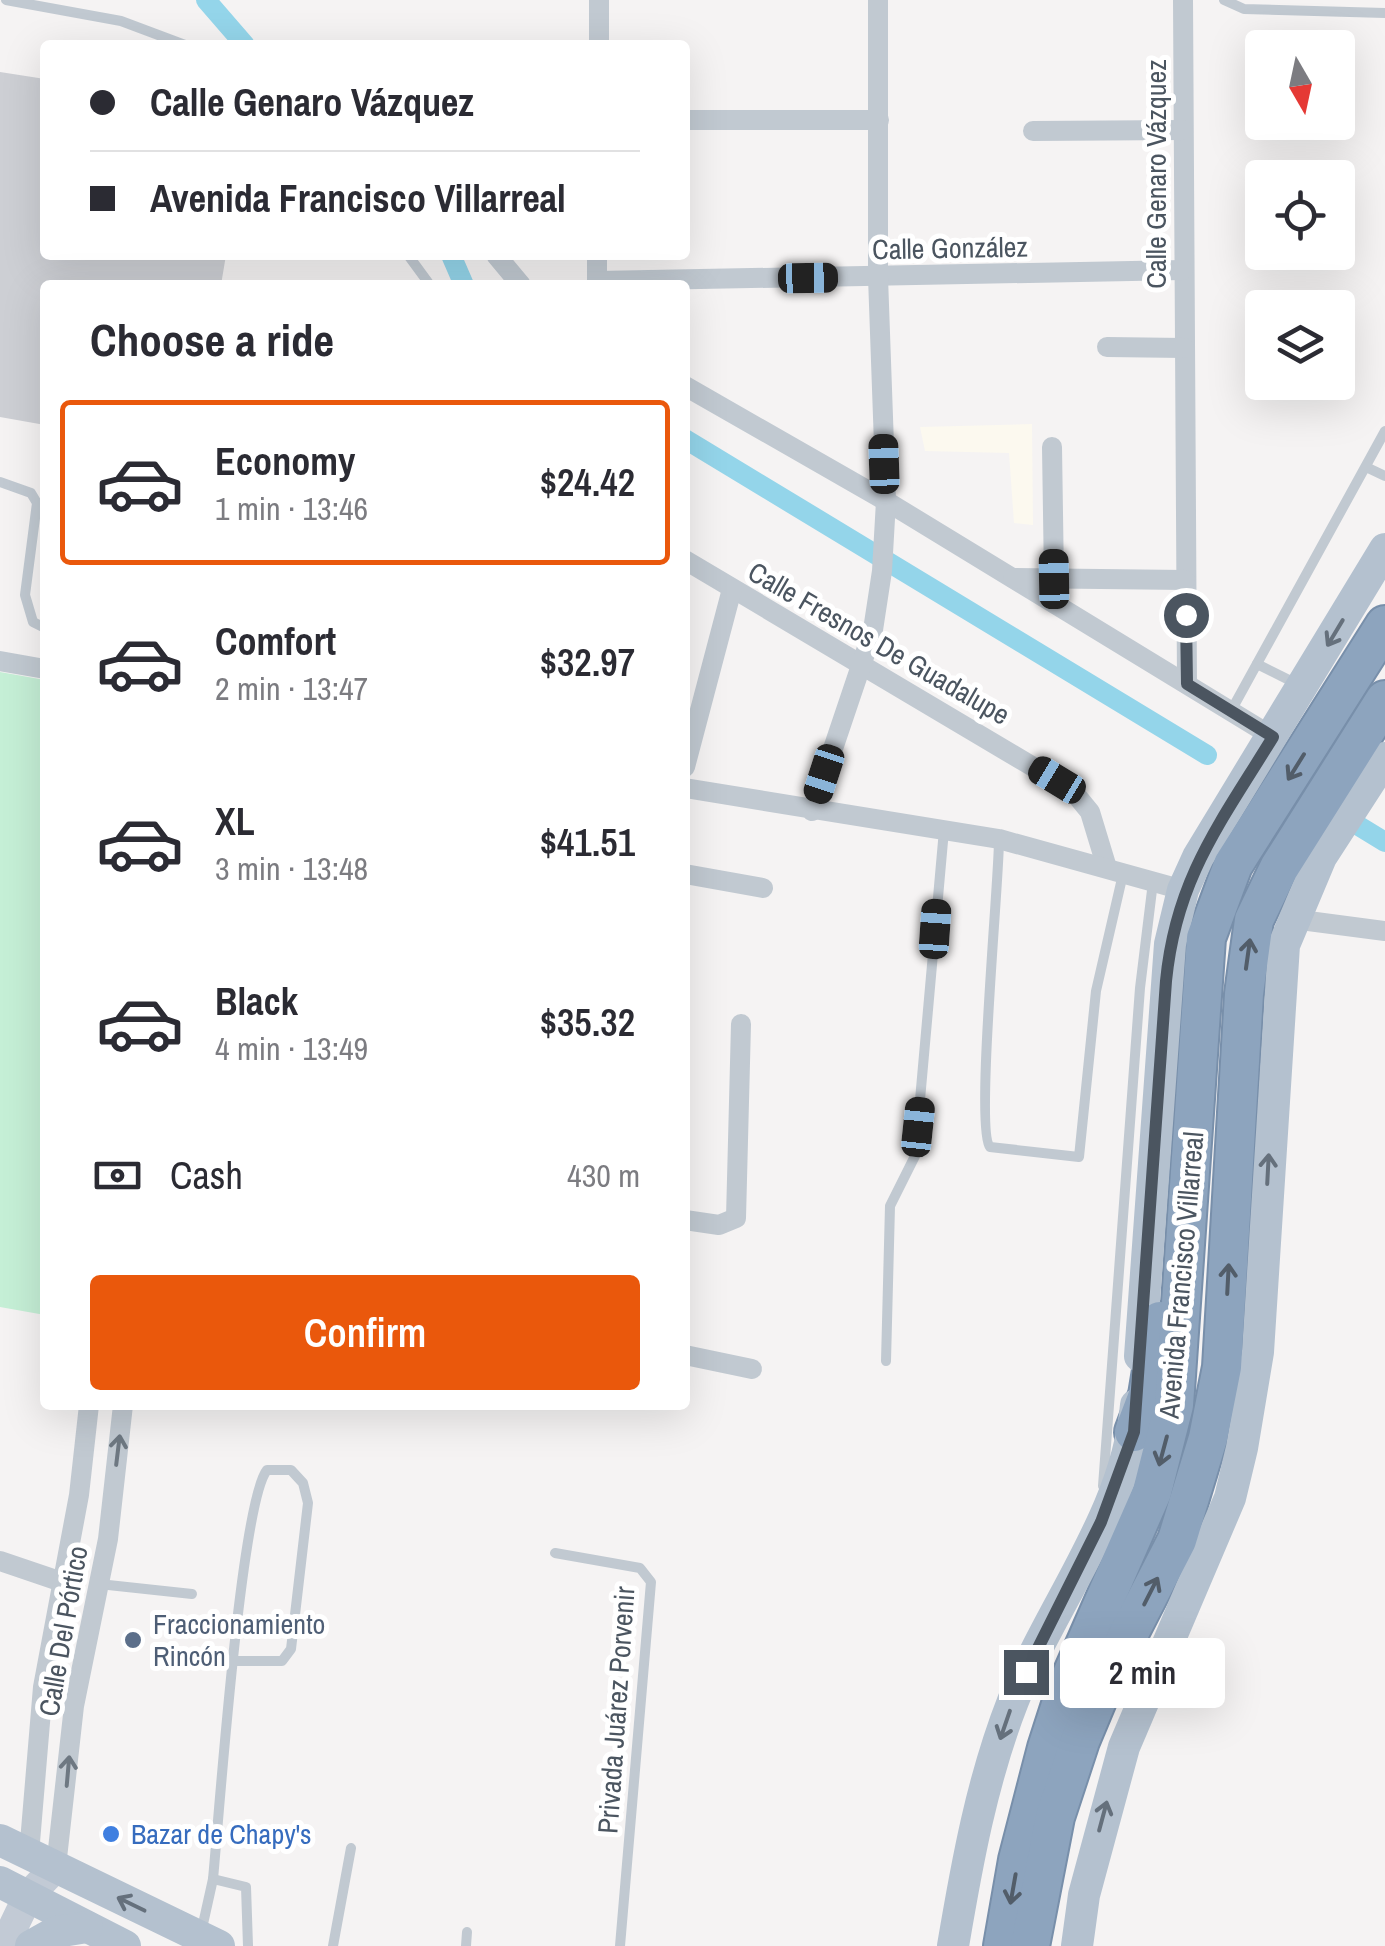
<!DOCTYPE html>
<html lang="en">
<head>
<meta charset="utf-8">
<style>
	body { margin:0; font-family:"Archivo Narrow",sans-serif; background:#f2f2f3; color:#2b2b33; height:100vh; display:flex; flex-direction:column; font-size:38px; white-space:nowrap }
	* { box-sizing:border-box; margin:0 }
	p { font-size:32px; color:#7c7c81 }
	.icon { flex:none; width:55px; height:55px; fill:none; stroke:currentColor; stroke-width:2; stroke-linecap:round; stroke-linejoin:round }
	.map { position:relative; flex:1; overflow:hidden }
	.sheet { position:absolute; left:40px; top:280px; width:650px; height:1130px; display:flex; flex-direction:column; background:#fff; border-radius:10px; box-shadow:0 10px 40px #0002 }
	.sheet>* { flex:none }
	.top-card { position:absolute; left:40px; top:40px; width:650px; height:220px; border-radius:10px; box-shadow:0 10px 40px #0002; display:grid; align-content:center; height:220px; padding:0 50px; background:#fff }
	.needle { width:65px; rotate:171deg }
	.tools { position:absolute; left:1245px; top:30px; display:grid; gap:20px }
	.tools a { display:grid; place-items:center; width:110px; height:110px; border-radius:10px; background:#fff; box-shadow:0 10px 40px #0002; font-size:50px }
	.end { position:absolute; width:45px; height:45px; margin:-22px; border:12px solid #4b5560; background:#fff; box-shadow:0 0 0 5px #fff }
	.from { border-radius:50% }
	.bubble { position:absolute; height:70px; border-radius:10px; background:#fff; box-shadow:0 10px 40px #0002; font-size:32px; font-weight:600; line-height:70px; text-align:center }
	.car { position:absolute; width:30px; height:60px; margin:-30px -15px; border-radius:12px; box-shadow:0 0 8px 2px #0007; background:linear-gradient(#222 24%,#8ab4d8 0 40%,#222 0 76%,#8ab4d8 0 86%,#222 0) }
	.top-card b { display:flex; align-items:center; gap:35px; height:95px; font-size:38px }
	.top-card b+b { border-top:2px solid #e1e1e2 }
	.top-card i { width:25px; height:25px; background:#2b2b33 }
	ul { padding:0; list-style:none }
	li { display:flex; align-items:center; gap:30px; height:165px; margin:0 20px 15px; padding:0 30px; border:5px solid transparent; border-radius:10px }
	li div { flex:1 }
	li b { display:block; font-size:38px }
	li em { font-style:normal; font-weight:600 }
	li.current { border-color:#ea580c }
	li>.icon { width:90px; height:90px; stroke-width:1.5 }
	h2 { padding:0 50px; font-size:45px; line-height:120px }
	.pay { display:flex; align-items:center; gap:25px; height:110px; padding:0 50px; font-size:38px }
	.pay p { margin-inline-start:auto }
	.primary-button { display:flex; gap:20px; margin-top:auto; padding:20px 50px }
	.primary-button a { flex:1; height:115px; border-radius:10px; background:#ea580c; color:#fff; font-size:40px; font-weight:600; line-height:115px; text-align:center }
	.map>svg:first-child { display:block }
	.commercial { fill:#fcf9ef }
	.green { fill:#c5efd6 }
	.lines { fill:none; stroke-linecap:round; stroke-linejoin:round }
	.canal { stroke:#94d5ea; stroke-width:20 }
	.building { fill:#cdcfd4 }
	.highway-casing { stroke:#788faa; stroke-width:42 }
	.lane { stroke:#c1c9d1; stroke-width:10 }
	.street { stroke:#c1c9d1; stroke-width:20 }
	.secondary { stroke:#c2cad5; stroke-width:30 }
	.primary { stroke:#b4c1cf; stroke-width:32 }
	.highway { stroke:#8da4be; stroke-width:38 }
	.oneway { stroke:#65707c }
	.oneway2 { stroke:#525d69 }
	.oneway3 { stroke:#6e7882 }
	.route { stroke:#4b5560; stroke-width:12 }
	.service-dot { fill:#5c6f8a; stroke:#fff; stroke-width:4 }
	.shop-dot { fill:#3f7fe0; stroke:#fff; stroke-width:4 }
	.labels { text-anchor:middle; stroke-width:10; stroke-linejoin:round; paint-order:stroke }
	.street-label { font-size:28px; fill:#4b5560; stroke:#fff }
	.service-label { font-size:28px; fill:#4e5e75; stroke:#fff; text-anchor:start }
	.shop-label { font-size:28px; fill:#366cbe; stroke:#fff; text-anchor:start }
</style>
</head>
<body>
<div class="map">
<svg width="1385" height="1946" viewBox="0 0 1385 1946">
	<rect width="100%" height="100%" fill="#f5f3f3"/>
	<path class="commercial" d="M 1032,424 L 1033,525 L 1014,523 L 1009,453 L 925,451 L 920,427 Z"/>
	<path class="green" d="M 0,672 L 45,680 L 45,1315 L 0,1307 Z"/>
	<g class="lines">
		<g class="canal">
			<path d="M 206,0 L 245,45"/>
			<path d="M 451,255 L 464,285"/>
			<path d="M 685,439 L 1207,755"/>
			<path d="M 1349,820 L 1385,842"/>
		</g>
	</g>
	<path class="building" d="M 0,72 L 45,79 L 45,255 L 226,255 L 221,285 L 45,285 L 45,425 L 0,417 Z"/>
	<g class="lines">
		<g class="highway-casing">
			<g id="highway">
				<path d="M 1134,1432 L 1148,1395 L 1160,1321"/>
				<path d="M 1003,1946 L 1018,1860 L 1047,1748 L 1067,1686 L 1152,1492 L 1174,1405 L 1206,938 L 1233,865 L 1385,625"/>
				<path d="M 1030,1946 L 1055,1817 L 1080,1741 L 1108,1674 L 1177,1540 L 1208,1438 L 1222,1367 L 1244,994 L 1254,920 L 1279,868 L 1385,700"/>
			</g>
		</g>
		<g class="lane">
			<path d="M 6,0 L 121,21 L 185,45"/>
			<path d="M 1224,0 L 1244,9 L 1385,13"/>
			<path d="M 408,255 L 430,285"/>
			<path d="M 1366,467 L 1385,476"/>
			<path d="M 0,482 L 31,493 L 37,503 L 25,595 L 33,622 L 45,628"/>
			<path d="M 1257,664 L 1297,684"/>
			<path d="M 1231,711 L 1385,431"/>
			<path d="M 999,840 C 999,883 975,1132 990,1147 L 1079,1157 L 1096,991 L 1123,874"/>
			<path d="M 886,1361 L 890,1206 L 915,1156 L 944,830"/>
			<path d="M 1103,1486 L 1140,988 L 1153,882"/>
			<path d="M 555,1553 L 640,1568 L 651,1582 L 620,1946"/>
			<path d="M 99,1584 L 192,1594"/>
			<path d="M 213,1879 C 219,1816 241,1502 267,1470 L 291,1470 L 303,1483 L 308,1503 L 291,1649 L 282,1661 L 234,1661"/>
			<path d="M 201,1933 L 213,1879 L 246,1887 L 248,1946"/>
			<path d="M 333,1946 L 351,1848"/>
			<path d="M 466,1946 L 467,1932"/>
		</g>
		<g class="street">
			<path d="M 1183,0 L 1187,684"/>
			<path d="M 599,45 L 599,0"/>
			<path d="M 685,120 L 879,120"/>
			<path d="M 1033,131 L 1183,130"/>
			<path d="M 496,255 L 521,285"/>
			<path d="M 597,281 L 1183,270"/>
			<path d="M 597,285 L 597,255"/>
			<path d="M 1107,347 L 1184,348"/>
			<path d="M 685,386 L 886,501 L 1273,737"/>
			<path d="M 1052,447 L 1054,579"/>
			<path d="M 685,560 L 1072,790 L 1090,812 L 1107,868"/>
			<path d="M 1013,578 L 1185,580"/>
			<path d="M 0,661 L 45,669"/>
			<path d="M 685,767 L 732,589"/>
			<path d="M 685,788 L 999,839 L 1183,890"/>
			<path d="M 812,811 L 873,630 L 882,571 L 886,501 L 878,277 L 878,0"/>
			<path d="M 685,874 L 763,888"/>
			<path d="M 1293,919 L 1385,931"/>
			<path d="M 685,1220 L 719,1225 L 736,1218 L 741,1024"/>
			<path d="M 685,1355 L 752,1369"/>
			<path d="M 0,1561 L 62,1582"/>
			<path d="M 29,1854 L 43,1687 L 79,1495 L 89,1405"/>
			<path d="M 56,1867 L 74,1706 L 108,1539 L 123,1405"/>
		</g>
		<path class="secondary" d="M 4,1946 L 28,1896 L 56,1867"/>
		<g class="primary">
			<path d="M 1140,1356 L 1170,944 L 1183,890 L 1198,857 L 1385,549"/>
			<path d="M 0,1840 L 219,1946"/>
			<path d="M 0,1882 L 125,1946"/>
			<path d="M 31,1946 L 56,1932 L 87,1927"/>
			<path d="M 953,1946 C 967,1863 982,1780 1013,1701 C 1052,1603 1127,1512 1136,1405"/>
			<path d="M 1077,1946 L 1084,1895 L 1124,1747 L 1230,1498 L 1242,1448 L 1258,1352 L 1284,945 L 1321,857 L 1385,758"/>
		</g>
		<use href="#highway" class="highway"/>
	</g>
	<defs><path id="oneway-shaft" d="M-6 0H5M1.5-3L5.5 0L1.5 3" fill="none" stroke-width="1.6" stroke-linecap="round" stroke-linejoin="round" transform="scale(2.5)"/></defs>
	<g class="oneway">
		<use href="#oneway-shaft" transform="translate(1335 633) rotate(121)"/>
		<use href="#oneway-shaft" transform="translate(1268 1169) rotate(-87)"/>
		<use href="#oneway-shaft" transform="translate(1005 1725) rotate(109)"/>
		<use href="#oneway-shaft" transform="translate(1103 1816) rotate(-75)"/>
		<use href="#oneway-shaft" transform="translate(131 1904) rotate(-154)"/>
	</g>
	<g class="oneway2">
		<use href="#oneway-shaft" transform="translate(1296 767) rotate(122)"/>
		<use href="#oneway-shaft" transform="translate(1248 954) rotate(-82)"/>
		<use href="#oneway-shaft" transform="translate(1228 1279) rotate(-87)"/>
		<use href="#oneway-shaft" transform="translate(1163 1451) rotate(105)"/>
		<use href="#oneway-shaft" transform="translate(1151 1591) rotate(-63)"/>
		<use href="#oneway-shaft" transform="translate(1013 1889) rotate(100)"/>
	</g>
	<g class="oneway3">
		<use href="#oneway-shaft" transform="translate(118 1450) rotate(-83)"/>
		<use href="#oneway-shaft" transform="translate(68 1771) rotate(-85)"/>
	</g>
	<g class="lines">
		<path class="route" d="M 1026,1672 L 1101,1522 L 1134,1432 L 1166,981 C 1176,878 1221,822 1273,737 L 1187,684 L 1186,615"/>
	</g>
	<circle class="service-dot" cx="133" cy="1640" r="10"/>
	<circle class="shop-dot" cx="111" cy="1834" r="10"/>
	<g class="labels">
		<g class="street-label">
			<text transform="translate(1156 174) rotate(-90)" y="10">Calle Genaro Vázquez</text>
			<text transform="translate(950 248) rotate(-1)" y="10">Calle González</text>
			<text transform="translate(879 643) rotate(30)" y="10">Calle Fresnos De Guadalupe</text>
			<text transform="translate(1181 1275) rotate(-85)" y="10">Avenida Francisco Villarreal</text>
			<text transform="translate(63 1631) rotate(-80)" y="10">Calle Del Pórtico</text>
			<text transform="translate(616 1710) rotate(-86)" y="10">Privada Juárez Porvenir</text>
		</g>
		<g class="service-label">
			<text x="153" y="1634">Fraccionamiento<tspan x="153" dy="32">Rincón</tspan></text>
		</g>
		<g class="shop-label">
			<text x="131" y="1844">Bazar de Chapy's</text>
		</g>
	</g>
</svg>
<div class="tools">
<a><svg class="needle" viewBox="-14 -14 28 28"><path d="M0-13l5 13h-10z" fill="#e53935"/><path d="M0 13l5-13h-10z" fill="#7c7c81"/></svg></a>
<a><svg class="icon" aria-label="locate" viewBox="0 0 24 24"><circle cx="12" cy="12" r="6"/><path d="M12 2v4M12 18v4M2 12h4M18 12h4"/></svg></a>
<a><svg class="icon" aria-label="layers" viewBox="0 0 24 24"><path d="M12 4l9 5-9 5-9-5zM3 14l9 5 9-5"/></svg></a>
</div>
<i class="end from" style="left:1186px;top:615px"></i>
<i class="end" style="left:1026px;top:1672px"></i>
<div class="bubble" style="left:1060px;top:1638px;width:165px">2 min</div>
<i class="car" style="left:808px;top:278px;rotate:89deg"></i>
<i class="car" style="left:884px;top:464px;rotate:358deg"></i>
<i class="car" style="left:1054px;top:579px;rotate:359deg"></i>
<i class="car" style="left:824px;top:774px;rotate:198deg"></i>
<i class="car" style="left:1057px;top:780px;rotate:301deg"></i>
<i class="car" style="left:935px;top:929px;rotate:4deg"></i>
<i class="car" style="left:918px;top:1127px;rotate:6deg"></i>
<div class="top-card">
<b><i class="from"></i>Calle Genaro Vázquez</b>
<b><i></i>Avenida Francisco Villarreal</b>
</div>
<section class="sheet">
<h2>Choose a ride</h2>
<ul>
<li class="current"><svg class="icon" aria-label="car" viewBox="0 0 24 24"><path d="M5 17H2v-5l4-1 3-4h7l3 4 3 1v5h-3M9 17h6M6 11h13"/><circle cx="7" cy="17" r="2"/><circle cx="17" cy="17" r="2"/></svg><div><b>Economy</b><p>1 min · 13:46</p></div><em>$24.42</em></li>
<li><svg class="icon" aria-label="car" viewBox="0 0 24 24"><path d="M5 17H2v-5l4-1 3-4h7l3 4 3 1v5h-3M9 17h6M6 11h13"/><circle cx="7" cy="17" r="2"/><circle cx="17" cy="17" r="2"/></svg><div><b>Comfort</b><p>2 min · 13:47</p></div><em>$32.97</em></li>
<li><svg class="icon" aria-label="car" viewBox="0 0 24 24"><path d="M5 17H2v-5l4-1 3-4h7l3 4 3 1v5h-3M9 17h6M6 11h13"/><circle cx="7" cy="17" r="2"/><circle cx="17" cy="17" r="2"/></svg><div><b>XL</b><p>3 min · 13:48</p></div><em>$41.51</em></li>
<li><svg class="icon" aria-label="car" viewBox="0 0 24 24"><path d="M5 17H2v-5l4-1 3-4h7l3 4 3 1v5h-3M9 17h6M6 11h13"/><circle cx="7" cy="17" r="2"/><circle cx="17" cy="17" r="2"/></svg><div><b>Black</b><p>4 min · 13:49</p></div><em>$35.32</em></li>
</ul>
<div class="pay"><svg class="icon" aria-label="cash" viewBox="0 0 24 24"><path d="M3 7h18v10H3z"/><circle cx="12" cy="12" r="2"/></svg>Cash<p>430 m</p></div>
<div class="primary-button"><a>Confirm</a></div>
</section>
</div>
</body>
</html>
